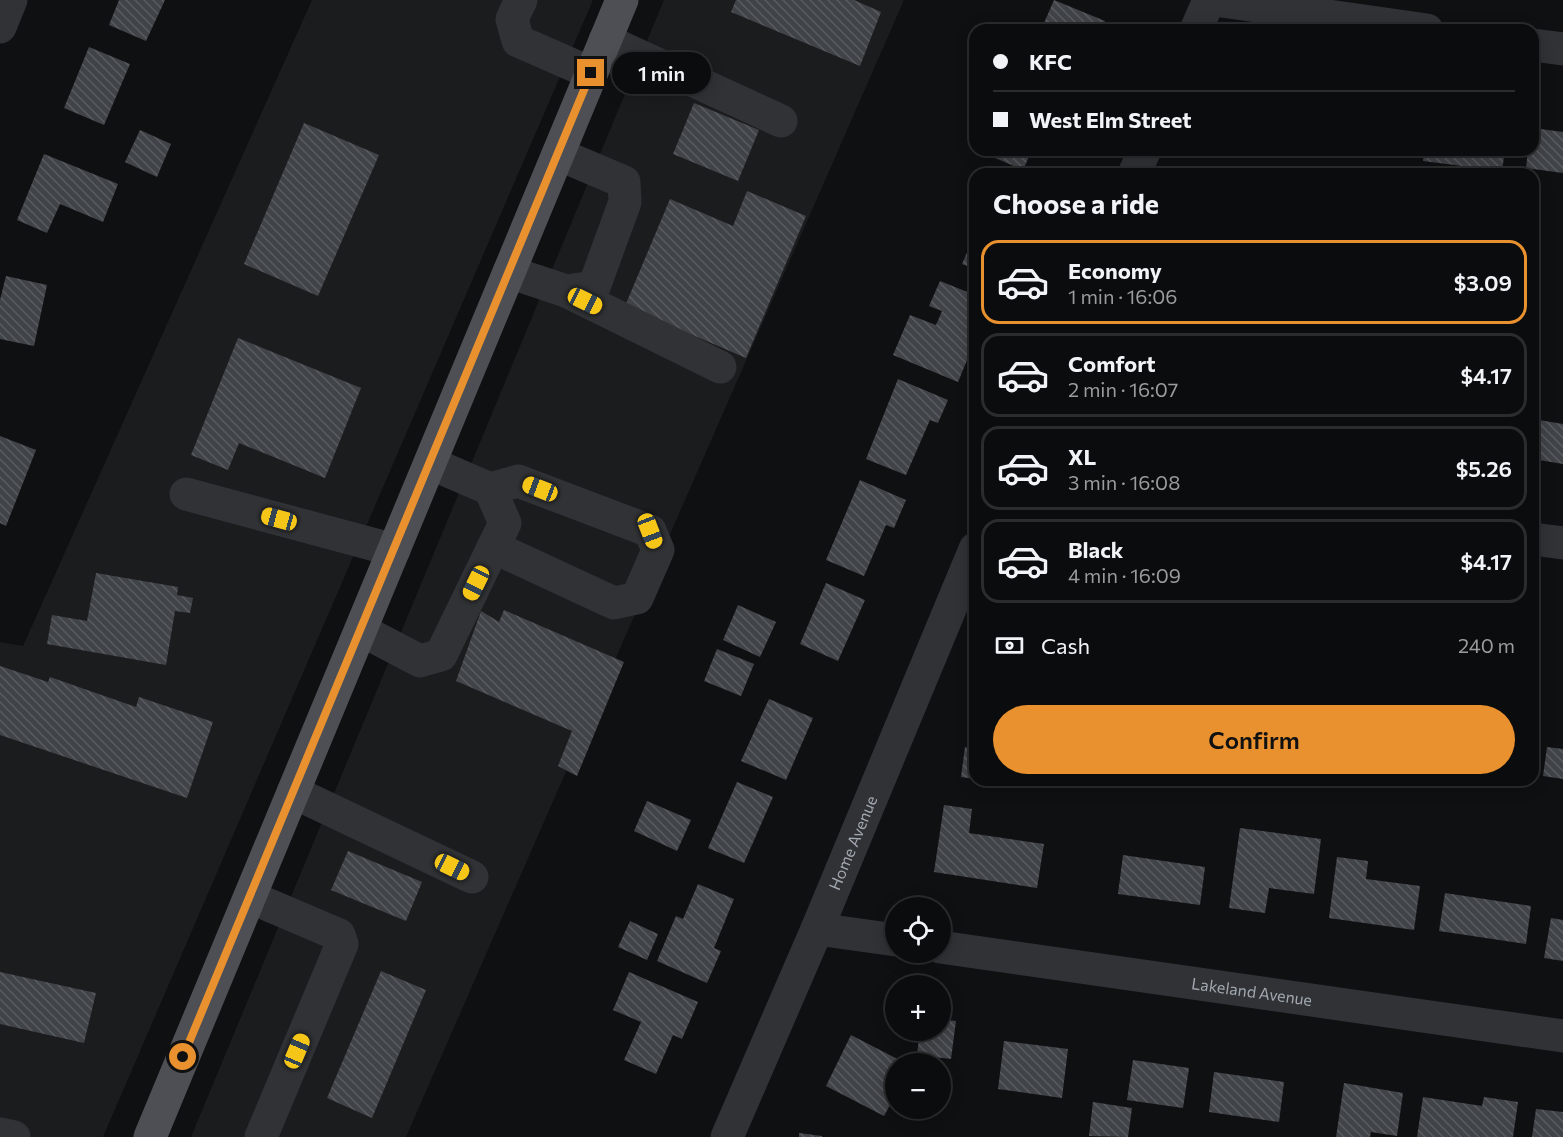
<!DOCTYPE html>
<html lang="en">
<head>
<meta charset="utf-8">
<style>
	body { margin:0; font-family:Commissioner,sans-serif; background:#141516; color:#f1f3f6; height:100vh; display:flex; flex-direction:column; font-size:22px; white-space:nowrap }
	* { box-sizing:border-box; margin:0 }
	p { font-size:20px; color:#9a9b9d }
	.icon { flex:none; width:33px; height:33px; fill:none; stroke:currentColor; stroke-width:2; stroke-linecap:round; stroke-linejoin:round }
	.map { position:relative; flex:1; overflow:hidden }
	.side { position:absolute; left:969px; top:168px; width:570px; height:618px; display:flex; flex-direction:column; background:#0b0c0d; border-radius:18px; box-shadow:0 3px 15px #0003,0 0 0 2px #2b2c2e }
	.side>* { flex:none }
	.banner { position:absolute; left:969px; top:24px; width:570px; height:132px; border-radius:18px; box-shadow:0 3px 15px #0003,0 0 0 2px #2b2c2e; display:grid; align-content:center; height:132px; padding:0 24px; background:#0b0c0d }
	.fabs { position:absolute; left:885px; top:897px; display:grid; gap:12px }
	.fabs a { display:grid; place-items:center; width:66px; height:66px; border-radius:50%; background:#0b0c0d; box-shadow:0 3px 15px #0003,0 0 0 2px #2b2c2e; font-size:30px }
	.end { position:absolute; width:27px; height:27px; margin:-14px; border:8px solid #e9912f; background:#111; box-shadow:0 0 0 3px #111 }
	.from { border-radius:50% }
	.bubble { position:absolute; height:42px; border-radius:21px; background:#0b0c0d; box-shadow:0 3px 15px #0003,0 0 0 2px #2b2c2e; font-size:20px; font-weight:600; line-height:42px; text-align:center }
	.car { position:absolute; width:18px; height:36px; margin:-18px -9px; border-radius:8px; box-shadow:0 0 4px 2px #0007; background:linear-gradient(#f5c518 24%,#345 0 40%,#f5c518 0 76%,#345 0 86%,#f5c518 0) }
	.banner b { display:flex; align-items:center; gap:21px; height:57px; font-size:22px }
	.banner b+b { border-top:2px solid #2b2c2e }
	.banner i { width:15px; height:15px; background:#f1f3f6 }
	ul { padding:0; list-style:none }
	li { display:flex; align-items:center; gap:18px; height:84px; margin:0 12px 9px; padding:0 12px; border:3px solid #2b2c2e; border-radius:18px }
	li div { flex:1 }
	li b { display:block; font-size:22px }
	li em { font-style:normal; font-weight:600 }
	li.active { border-color:#e9912f }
	li>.icon { width:54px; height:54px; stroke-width:1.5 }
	h2 { padding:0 24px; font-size:27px; line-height:72px }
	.pay { display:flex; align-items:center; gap:15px; height:66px; padding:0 24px; font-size:22px }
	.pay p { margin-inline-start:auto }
	.button { display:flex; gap:12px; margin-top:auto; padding:12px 24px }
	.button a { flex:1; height:69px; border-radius:36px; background:#e9912f; color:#111; font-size:24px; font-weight:600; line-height:69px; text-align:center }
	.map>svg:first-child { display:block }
	.built { fill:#1b1c1e }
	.building { fill:url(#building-back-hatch) }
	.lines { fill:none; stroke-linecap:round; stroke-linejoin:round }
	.minor { stroke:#313235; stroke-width:33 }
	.major { stroke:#4d4f54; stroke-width:33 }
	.route { stroke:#e9912f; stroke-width:8 }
	.labels { text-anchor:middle; stroke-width:6; stroke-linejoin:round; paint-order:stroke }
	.street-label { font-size:16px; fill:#a1a8b1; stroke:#0a0b0c }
</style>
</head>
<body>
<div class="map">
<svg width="1563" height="1137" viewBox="0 0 1563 1137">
	<defs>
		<pattern id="building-back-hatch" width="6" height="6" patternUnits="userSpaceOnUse" patternTransform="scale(1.5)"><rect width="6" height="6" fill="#404347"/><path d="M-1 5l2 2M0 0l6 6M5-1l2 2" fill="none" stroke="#585b5f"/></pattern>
	</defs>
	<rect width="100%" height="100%" fill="#0f1011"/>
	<g class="built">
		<path d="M 312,0 L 593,0 L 103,1137 L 0,1137 L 0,642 L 23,646 Z"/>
		<path d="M 664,0 L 904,0 L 406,1137 L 191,1137 Z"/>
	</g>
	<g class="building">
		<path d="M 119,0 L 165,0 L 146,41 L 109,25 Z"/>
		<path d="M 736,0 L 854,0 L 881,12 L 860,66 L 731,12 Z"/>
		<path d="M 1054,0 L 1105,21 L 1101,30 L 1041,30 Z"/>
		<path d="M 89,47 L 130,64 L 104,125 L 64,108 Z"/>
		<path d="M 694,103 L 759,130 L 738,181 L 673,154 Z"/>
		<path d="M 304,123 L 379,155 L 318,296 L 244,264 Z"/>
		<path d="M 1533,128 L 1563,132 L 1563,173 L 1526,168 L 1528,150 L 1533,150 Z"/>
		<path d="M 140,130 L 171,144 L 157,177 L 125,162 Z"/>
		<path d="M 988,150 L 1032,150 L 1023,170 L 986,154 Z"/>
		<path d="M 1424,150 L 1505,150 L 1502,171 L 1423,161 Z"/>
		<path d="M 44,154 L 118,184 L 103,222 L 60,204 L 47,233 L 17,220 Z"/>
		<path d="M 747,191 L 806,216 L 746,358 L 625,306 L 670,199 L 733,226 Z"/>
		<path d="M 975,234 L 975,269 L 962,264 Z"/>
		<path d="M 6,276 L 47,285 L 34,346 L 0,339 L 0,300 Z"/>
		<path d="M 940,281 L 975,295 L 975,341 L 958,382 L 893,355 L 910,315 L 936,325 L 942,311 L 929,306 Z"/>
		<path d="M 238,338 L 361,388 L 325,478 L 239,443 L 228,470 L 191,455 Z"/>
		<path d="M 898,379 L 948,400 L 938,423 L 930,420 L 906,475 L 866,459 Z"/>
		<path d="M 1533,419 L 1563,424 L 1563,464 L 1533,459 Z"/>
		<path d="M 0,436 L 36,450 L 6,526 L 0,523 Z"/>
		<path d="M 860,480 L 906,500 L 894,528 L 886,525 L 864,576 L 826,560 Z"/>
		<path d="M 96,573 L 178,587 L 177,595 L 193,598 L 190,613 L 175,611 L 166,665 L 47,644 L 52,615 L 87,621 Z"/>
		<path d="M 826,583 L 865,600 L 838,661 L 800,644 Z"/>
		<path d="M 738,605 L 776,622 L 760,657 L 723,640 Z"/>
		<path d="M 504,610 L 624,662 L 577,776 L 558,766 L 572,731 L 456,681 L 481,611 L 499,622 Z"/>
		<path d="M 717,649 L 754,664 L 741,696 L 704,681 Z"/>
		<path d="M 1533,649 L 1538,650 L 1534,676 L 1533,676 Z"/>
		<path d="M 0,666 L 48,682 L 50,677 L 136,707 L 139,697 L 213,722 L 187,798 L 0,735 Z"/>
		<path d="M 769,699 L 813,718 L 786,780 L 741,761 Z"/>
		<path d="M 965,747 L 975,749 L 975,779 L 961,777 Z"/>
		<path d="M 1547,747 L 1563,749 L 1563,779 L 1543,776 Z"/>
		<path d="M 994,780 L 1027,780 L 1026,786 Z"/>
		<path d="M 737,782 L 773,797 L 744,863 L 708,848 Z"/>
		<path d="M 647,801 L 691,820 L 677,851 L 634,831 Z"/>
		<path d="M 944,805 L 972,809 L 969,833 L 1044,844 L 1037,888 L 934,872 Z"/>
		<path d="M 1240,828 L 1321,839 L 1314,894 L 1269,888 L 1265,913 L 1229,908 Z"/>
		<path d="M 348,851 L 422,882 L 406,921 L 331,890 Z"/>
		<path d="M 1123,855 L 1205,867 L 1200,905 L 1118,894 Z"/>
		<path d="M 1337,857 L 1368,861 L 1366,879 L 1420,886 L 1414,930 L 1329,918 Z"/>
		<path d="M 698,884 L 734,899 L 714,948 L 721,951 L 707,983 L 657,961 L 676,916 L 683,919 Z"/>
		<path d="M 1445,893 L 1531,906 L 1526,944 L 1439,931 Z"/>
		<path d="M 1551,918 L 1563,920 L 1563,961 L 1544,958 Z"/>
		<path d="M 630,921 L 658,934 L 647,960 L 618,947 Z"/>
		<path d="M 381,971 L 426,990 L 372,1118 L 327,1098 Z"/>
		<path d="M 0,972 L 96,993 L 84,1043 L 0,1024 Z"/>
		<path d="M 629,972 L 698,1002 L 682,1039 L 673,1035 L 656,1074 L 624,1060 L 641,1022 L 613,1010 Z"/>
		<path d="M 940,1019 L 956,1021 L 951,1059 L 917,1055 L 920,1030 L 940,1030 Z"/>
		<path d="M 851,1035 L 907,1064 L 896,1064 L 896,1094 L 884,1116 L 826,1086 Z"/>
		<path d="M 1004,1041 L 1068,1049 L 1062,1098 L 998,1089 Z"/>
		<path d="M 1133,1060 L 1189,1068 L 1183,1108 L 1127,1100 Z"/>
		<path d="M 1214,1072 L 1284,1082 L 1279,1122 L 1209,1112 Z"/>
		<path d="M 1344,1083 L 1403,1093 L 1397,1136 L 1371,1132 L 1370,1137 L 1336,1137 Z"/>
		<path d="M 1423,1097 L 1482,1106 L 1484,1097 L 1518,1102 L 1513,1137 L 1417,1137 Z"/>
		<path d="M 1093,1102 L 1132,1108 L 1128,1137 L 1089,1136 Z"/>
		<path d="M 1536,1109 L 1563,1112 L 1563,1137 L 1532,1137 Z"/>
		<path d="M 799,1133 L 822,1136 L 822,1137 L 799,1137 Z"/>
	</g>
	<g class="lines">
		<g class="minor">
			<path d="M 521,0 L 512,19 L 518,41 L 591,73"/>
			<path d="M 1215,0 L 1427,30"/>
			<path d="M 0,27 L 11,0"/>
			<path d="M 1196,30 L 1209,0"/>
			<path d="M 605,40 L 781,121"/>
			<path d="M 1533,45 L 1563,49"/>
			<path d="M 1134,174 L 1145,150"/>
			<path d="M 509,272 L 566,291 L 594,287 L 625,202 L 624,182 L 558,154"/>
			<path d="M 566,291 L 720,367"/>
			<path d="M 490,489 L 518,481 L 650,531 L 658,550 L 637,598 L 614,603 L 493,547"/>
			<path d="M 186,494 L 394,550"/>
			<path d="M 1533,539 L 1563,543"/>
			<path d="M 361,630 L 420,661 L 441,655 L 505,523 L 490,489 L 430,463"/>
			<path d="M 293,792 L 472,877"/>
			<path d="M 250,897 L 339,935 L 342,944 L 261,1137"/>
			<path d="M 817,929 L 896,940"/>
			<path id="s1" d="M 940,947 L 1563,1036"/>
			<path d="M 0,1134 L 14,1137"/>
			<path id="s2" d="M 727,1137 L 817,929 L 975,549"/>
		</g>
		<path class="major" d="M 150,1137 L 622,0"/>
	</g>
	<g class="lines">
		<path class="route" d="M 183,1057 L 591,73"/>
	</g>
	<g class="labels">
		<g class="street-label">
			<text dy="6" stroke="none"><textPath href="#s2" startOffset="320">Home Avenue</textPath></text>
			<text dy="6" stroke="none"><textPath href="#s1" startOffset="315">Lakeland Avenue</textPath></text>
		</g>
	</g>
</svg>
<div class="fabs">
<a><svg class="icon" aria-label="locate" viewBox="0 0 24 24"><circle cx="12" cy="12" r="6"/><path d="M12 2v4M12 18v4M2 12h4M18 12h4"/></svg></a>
<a>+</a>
<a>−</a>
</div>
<i class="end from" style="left:183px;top:1057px"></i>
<i class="end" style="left:591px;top:73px"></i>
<div class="bubble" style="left:612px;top:52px;width:99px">1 min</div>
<i class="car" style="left:585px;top:301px;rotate:116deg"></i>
<i class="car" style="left:540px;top:489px;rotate:291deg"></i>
<i class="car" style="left:279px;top:519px;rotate:285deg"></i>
<i class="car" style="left:650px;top:531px;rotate:159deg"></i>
<i class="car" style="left:476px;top:583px;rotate:206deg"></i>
<i class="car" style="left:452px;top:867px;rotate:116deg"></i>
<i class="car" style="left:297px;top:1051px;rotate:23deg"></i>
<div class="banner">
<b><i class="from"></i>KFC</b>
<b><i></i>West Elm Street</b>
</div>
<section class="side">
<h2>Choose a ride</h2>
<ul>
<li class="active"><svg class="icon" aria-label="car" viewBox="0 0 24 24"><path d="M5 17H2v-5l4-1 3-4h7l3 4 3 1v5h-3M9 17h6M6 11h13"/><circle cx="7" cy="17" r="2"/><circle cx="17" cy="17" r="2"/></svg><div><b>Economy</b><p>1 min · 16:06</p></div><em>$3.09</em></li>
<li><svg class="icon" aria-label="car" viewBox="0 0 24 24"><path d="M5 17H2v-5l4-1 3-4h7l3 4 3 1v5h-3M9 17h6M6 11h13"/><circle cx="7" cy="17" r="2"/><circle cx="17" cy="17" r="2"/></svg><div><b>Comfort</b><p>2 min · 16:07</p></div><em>$4.17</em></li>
<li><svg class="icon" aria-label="car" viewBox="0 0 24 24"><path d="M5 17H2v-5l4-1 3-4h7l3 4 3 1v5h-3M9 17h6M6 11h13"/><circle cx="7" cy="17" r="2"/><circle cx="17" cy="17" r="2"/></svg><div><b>XL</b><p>3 min · 16:08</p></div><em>$5.26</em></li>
<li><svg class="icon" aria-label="car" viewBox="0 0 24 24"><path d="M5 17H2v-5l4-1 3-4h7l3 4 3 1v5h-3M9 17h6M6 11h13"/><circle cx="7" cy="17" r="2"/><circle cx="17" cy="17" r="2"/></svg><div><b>Black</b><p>4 min · 16:09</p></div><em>$4.17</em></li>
</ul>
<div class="pay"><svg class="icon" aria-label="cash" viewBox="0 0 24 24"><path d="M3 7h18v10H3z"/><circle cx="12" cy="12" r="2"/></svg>Cash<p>240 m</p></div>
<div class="button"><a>Confirm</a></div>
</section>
</div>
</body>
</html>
